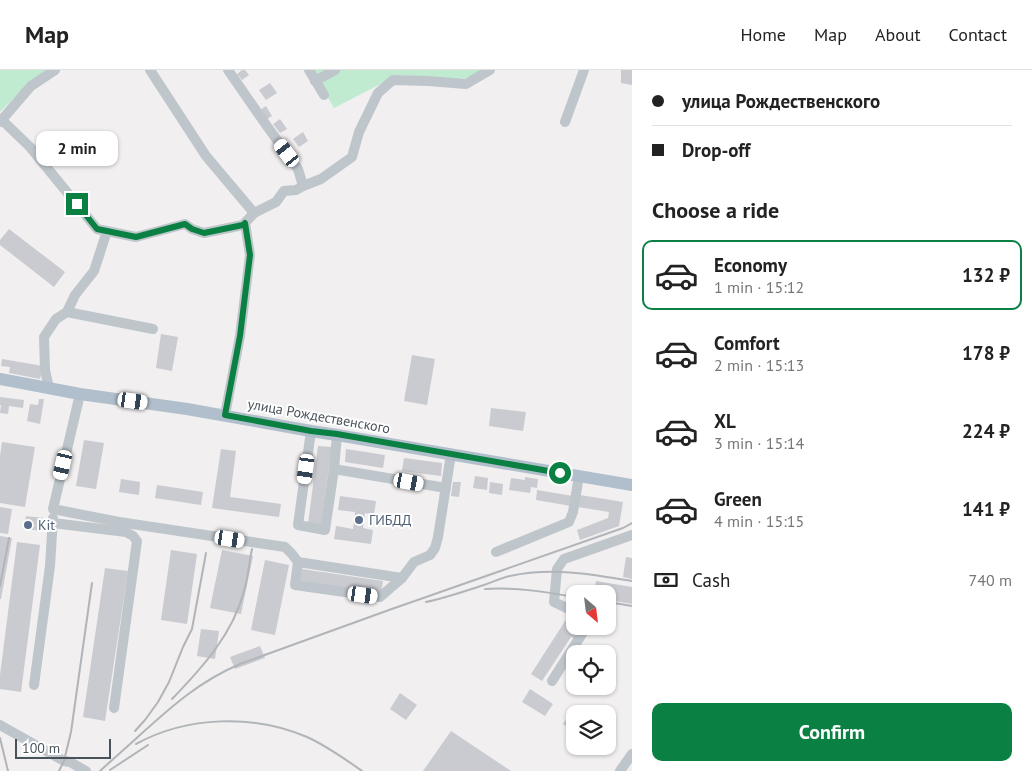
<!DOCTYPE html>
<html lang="en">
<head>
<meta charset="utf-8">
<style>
	body { margin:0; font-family:"PT Sans",sans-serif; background:#f2f2f2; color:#222; height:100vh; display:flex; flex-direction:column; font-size:19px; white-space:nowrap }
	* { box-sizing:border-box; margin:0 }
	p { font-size:16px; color:#767676 }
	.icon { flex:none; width:28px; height:28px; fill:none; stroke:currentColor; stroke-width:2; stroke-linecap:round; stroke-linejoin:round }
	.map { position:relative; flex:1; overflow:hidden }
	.drawer { display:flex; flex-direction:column; background:#fff; width:400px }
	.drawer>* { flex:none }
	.top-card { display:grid; align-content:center; height:110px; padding:0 20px; background:#fff }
	.needle { width:32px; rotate:152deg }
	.tools { position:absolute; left:566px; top:515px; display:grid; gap:10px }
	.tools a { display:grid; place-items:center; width:50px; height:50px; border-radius:10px; background:#fff; box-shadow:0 1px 4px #0004; font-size:25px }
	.scale { position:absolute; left:15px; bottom:12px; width:96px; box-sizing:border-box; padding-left:5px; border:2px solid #48525a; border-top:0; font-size:14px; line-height:18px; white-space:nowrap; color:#48525a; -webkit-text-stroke:4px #fff; paint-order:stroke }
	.end { position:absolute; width:22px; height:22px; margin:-11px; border:6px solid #0b8043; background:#fff; box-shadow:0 0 0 2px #fff }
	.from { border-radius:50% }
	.bubble { position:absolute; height:35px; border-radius:10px; background:#fff; box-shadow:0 1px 4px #0004; font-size:16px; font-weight:700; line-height:35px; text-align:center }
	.car { position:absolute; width:15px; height:30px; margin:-15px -8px; border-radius:6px; box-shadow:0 0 4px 1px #0007; background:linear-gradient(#fff 24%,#345 0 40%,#fff 0 76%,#345 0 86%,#fff 0) }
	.top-card b { display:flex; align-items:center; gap:18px; height:48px; font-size:19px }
	.top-card b+b { border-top:1px solid #e0e0e0 }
	.top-card i { width:12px; height:12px; background:#222 }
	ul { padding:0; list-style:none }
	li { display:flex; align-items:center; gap:15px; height:70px; margin:0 10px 8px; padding:0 10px; border:2px solid transparent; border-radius:10px }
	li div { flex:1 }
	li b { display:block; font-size:19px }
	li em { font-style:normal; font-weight:700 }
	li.on { border-color:#0b8043 }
	li>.icon { width:45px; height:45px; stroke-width:1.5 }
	h2 { padding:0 20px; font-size:22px; line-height:60px }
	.pay { display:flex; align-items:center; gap:12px; height:55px; padding:0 20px; font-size:19px }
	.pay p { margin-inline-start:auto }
	.action { display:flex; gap:10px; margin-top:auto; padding:10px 20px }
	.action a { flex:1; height:58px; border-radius:10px; background:#0b8043; color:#fff; font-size:20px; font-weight:700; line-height:58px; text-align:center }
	header { display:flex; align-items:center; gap:30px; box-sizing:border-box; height:70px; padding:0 25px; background:#fff; border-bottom:1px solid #e0e0e0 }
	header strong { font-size:24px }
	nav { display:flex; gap:28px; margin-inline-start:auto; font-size:18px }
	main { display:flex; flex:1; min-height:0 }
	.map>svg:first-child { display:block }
	.green { fill:#c0ebd0 }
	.building { fill:#c9cbd1 }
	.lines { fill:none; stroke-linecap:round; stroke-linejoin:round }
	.minor { stroke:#bec6cc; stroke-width:10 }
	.major { stroke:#b0bfcb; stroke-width:12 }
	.rail { stroke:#b1b4b8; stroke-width:2 }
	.route { stroke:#0b8043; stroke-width:6 }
	.service-dot { fill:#5c6f8a; stroke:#fff; stroke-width:2 }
	.labels { text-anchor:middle; stroke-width:4; stroke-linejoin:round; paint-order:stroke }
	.street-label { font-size:14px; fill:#48525a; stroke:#fff }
	.service-label { font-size:14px; fill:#4e5e75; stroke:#fff; text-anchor:start }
</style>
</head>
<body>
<header>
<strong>Map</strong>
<nav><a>Home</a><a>Map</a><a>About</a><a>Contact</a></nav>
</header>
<main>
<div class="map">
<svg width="632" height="701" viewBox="0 0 632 701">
	<rect width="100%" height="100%" fill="#f1efef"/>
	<g class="green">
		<path d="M 0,0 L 49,0 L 31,11 L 0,42 Z"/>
		<path d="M 312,0 L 483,0 L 471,7 L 455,10 L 398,5 L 334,38 Z"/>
	</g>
	<g class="building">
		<path d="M 242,0 L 245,0 L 249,5 L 242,10 L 237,4 Z"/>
		<path d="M 621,0 L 632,0 L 632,15 L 621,13 Z"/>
		<path d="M 270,13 L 277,23 L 266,30 L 259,20 Z"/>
		<path d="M 266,36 L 272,46 L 266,50 L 260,40 Z"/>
		<path d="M 280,49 L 287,59 L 280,63 L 273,54 Z"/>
		<path d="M 303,62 L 308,71 L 299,77 L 293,69 Z"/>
		<path d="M 9,159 L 65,202 L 54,217 L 0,175 L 0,170 Z"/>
		<path d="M 161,264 L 178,267 L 172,301 L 156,298 Z"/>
		<path d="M 412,285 L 435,289 L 427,335 L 404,331 Z"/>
		<path d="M 2,289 L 43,296 L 40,309 L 9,303 L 10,297 L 1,296 Z"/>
		<path d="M 0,327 L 24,330 L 23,338 L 9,336 L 8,344 L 0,343 L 1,335 L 0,335 Z"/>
		<path d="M 39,329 L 44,329 L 40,354 L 27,351 L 30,334 L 38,335 Z"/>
		<path d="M 491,338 L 526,342 L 523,361 L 489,356 Z"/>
		<path d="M 84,370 L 104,373 L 96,419 L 76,416 Z"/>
		<path d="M 2,372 L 35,377 L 25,437 L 0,433 L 0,386 Z"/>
		<path d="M 318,376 L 332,377 L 321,455 L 308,454 Z"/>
		<path d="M 221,379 L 236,381 L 230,427 L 281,434 L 279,447 L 212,438 Z"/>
		<path d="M 346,379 L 385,385 L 383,398 L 345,392 Z"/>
		<path d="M 404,388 L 442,393 L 441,406 L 402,401 Z"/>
		<path d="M 475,406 L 488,408 L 487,420 L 473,418 Z"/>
		<path d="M 525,407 L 538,409 L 537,418 L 531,417 L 530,423 L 509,420 L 511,408 L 525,410 Z"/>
		<path d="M 121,409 L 140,412 L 139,425 L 119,422 Z"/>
		<path d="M 453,412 L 461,412 L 459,427 L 451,426 Z"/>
		<path d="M 490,412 L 503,414 L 502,425 L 489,423 Z"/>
		<path d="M 157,415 L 203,422 L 201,435 L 155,428 Z"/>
		<path d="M 537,420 L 573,426 L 571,436 L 536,430 Z"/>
		<path d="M 580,425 L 623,432 L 619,456 L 580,470 L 577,460 L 608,448 L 609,442 L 578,437 Z"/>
		<path d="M 340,426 L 376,431 L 374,445 L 365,443 L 363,458 L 373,460 L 371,474 L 334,469 L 336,456 L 353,459 L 355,442 L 338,440 Z"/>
		<path d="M 0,437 L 12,439 L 8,464 L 0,463 Z"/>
		<path d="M 26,446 L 44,448 L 43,461 L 24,459 Z"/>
		<path d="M 0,466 L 12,468 L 1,529 L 0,529 Z"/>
		<path d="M 17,472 L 40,475 L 21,622 L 0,619 L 0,605 Z"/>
		<path d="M 171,480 L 197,484 L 187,554 L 161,550 Z"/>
		<path d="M 222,480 L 253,486 L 241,544 L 210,538 Z"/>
		<path d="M 626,487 L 632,488 L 632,509 L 623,507 Z"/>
		<path d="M 265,490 L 289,495 L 275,565 L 251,560 Z"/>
		<path d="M 105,498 L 128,501 L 105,651 L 83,647 Z"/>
		<path d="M 302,499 L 383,511 L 381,523 L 300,511 Z"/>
		<path d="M 596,511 L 632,517 L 632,534 L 608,530 L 608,524 L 594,524 Z"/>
		<path d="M 569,545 L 575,548 L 575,556 L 584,556 L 576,569 L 571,567 L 542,611 L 531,604 Z"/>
		<path d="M 201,559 L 219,561 L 215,589 L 197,586 Z"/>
		<path d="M 260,576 L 265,588 L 235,599 L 230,587 Z"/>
		<path d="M 530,619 L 553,634 L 545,646 L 522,632 Z"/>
		<path d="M 400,623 L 417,635 L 406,650 L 390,639 Z"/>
		<path d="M 570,644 L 575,648 L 575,662 L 563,654 Z"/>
		<path d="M 451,661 L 511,701 L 423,701 Z"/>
	</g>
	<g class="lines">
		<g class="minor">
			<path d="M 150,0 L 206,86 L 254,143"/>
			<path d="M 228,0 L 264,52 L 298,99 L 303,116"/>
			<path d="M 309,0 L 324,25"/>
			<path d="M 315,11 L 335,0"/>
			<path d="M 2,50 L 30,77 L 97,159 L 136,167 L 185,154 L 192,159 L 204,163 L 243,155 L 254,143 L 276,132 L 284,121 L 296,120 L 303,116 L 321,109 L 352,87 L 359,62 L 378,23 L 393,10 L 428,11 L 466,14 L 490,0"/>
			<path d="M 0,52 L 31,16 L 55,0"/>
			<path d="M 565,52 L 584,0"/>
			<path d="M 67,242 L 153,259"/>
			<path d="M 49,318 L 45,300 L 44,267 L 56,249 L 67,242 L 75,225 L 94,201 L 107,161"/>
			<path d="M 80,324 L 53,439 L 119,452 L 285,477 L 292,484 L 298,492 L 295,515 L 380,527 L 402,508 L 414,492 L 430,485 L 435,478 L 438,467 L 451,384"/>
			<path d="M 225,345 L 240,266 L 250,185 L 245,153"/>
			<path d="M 311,361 L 298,455 L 325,460 L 334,399 L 337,365"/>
			<path d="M 334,399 L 446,418"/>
			<path d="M 53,453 L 126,462 L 133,466 L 137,471 L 114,638"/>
			<path d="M 496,482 L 569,452 L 573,442 L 579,406"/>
			<path d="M 298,492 L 402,508"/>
			<path d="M 575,542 L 554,532 L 557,499 L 564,489 L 632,465"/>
			<path d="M 552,611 L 587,556"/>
			<path d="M 34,615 L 50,496 L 53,448"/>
			<path d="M 0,655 L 64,691 L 70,692 L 86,701"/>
			<path d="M 620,701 L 632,684"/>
		</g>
		<path class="major" d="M 0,309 L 80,324 L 187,339 L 311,361 L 337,365 L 632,415"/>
		<g class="rail">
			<path d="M 0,516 L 9,468"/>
			<path d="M 485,519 C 515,517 546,522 575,527"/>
			<path d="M 426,532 C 446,528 465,521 484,515 C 493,512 501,508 510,506 C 551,497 591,504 632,511"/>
			<path d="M 608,532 L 632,536"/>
			<path d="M 172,629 C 202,598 233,564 244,521 C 248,508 249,493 252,479"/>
			<path d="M 135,661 L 145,650 L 158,632 L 169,612 L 183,577 L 192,559 L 206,483"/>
			<path d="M 0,668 L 8,701"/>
			<path d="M 136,674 C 187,646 254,644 307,667 C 327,676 345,689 362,701"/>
			<path d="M 110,700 L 148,675"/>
			<path d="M 59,701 L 64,691 L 71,662 L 92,513"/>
			<path d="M 100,701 C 113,689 127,677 140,665 C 172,636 200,611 240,594 L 389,540 L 623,458 L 632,453"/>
		</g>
	</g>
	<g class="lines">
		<path class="route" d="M 77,134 L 97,159 L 136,167 L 185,154 L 192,159 L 204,163 L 243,155 L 245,153 L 250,185 L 240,266 L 225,345 L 311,361 L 337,364 L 560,403"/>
	</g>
	<g class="service-dot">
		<circle cx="359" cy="450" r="5"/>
		<circle cx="28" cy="455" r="5"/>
	</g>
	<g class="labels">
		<g class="street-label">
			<text transform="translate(319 346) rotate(10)" y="5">улица Рождественского</text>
		</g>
		<g class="service-label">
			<text x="369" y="455">ГИБДД</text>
			<text x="38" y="460">Kit</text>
		</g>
	</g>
</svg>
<div class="tools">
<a><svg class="needle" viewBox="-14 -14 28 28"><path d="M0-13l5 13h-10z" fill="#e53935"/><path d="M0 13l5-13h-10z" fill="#767676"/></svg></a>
<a><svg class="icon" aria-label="locate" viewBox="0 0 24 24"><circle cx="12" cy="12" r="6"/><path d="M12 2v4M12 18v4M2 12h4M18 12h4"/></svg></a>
<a><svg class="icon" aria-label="layers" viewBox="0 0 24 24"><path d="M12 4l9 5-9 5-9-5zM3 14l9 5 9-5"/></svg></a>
</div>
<div class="scale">100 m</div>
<i class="end from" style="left:560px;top:403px"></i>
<i class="end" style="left:77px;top:134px"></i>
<div class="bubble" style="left:36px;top:61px;width:82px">2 min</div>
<i class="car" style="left:287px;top:83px;rotate:323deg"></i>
<i class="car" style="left:133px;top:331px;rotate:98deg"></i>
<i class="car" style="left:63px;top:395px;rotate:193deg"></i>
<i class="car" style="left:306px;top:399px;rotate:188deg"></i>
<i class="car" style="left:409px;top:412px;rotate:100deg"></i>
<i class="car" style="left:230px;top:469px;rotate:99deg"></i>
<i class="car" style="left:363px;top:525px;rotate:98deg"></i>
</div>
<section class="drawer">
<div class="top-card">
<b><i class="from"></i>улица Рождественского</b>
<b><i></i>Drop-off</b>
</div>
<h2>Choose a ride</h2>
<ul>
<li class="on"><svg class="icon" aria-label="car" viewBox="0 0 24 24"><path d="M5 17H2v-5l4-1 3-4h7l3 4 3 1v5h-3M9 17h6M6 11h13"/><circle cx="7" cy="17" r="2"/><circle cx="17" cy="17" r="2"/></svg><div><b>Economy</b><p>1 min · 15:12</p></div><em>132 ₽</em></li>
<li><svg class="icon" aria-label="car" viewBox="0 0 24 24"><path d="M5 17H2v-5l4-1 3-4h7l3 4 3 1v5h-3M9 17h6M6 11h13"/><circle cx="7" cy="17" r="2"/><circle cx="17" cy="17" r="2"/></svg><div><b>Comfort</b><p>2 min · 15:13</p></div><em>178 ₽</em></li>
<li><svg class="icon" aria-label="car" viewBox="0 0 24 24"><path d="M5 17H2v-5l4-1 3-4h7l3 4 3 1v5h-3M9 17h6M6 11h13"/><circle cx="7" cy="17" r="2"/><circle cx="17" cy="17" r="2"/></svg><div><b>XL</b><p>3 min · 15:14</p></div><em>224 ₽</em></li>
<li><svg class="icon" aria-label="car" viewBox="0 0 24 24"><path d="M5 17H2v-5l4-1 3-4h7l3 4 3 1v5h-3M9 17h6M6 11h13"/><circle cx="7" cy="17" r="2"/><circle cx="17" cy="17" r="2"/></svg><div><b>Green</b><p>4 min · 15:15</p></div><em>141 ₽</em></li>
</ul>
<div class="pay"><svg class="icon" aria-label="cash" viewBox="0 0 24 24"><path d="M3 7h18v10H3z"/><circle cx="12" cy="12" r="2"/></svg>Cash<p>740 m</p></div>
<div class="action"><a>Confirm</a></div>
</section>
</main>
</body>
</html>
